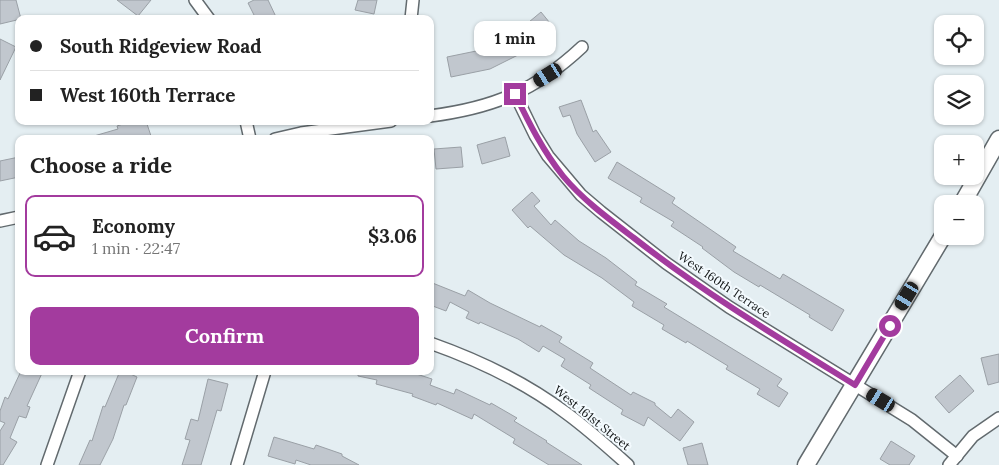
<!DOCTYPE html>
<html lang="en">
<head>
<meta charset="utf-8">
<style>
	body { margin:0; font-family:Lora,serif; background:#f6f6f6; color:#222; height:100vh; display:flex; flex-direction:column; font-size:19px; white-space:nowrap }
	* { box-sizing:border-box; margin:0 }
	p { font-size:16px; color:#767676 }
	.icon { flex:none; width:28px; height:28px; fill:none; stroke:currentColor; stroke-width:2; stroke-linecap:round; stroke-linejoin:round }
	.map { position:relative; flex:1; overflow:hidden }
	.sheet { position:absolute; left:15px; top:135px; width:419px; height:240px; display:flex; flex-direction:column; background:#fff; border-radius:10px; box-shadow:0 1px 4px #0004 }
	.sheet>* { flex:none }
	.banner { position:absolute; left:15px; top:15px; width:419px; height:110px; border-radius:10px; box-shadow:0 1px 4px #0004; display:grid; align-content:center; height:110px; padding:0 15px; background:#fff }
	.fabs { position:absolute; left:934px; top:15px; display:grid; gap:10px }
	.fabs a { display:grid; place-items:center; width:50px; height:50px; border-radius:10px; background:#fff; box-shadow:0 1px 4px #0004; font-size:25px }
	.end { position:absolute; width:22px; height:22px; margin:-11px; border:6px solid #a33b9e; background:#fff; box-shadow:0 0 0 2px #fff }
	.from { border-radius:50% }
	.bubble { position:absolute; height:35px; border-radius:10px; background:#fff; box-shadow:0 1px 4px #0004; font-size:16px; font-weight:700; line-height:35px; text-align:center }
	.car { position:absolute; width:15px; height:30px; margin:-15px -8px; border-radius:6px; box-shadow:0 0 4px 1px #0007; background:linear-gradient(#222 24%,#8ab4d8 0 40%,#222 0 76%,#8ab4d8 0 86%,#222 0) }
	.banner b { display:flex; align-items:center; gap:18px; height:48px; font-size:19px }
	.banner b+b { border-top:1px solid #e0e0e0 }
	.banner i { width:12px; height:12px; background:#222 }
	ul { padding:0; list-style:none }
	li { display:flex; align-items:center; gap:15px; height:82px; margin:0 10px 8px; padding:0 5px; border:2px solid transparent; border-radius:10px }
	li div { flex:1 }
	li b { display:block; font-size:19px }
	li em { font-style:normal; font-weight:700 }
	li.on { border-color:#a33b9e }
	li>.icon { width:45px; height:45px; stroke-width:1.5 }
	h2 { padding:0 15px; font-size:22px; line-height:60px }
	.cta { display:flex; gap:10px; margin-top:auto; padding:10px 15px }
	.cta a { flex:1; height:58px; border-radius:10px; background:#a33b9e; color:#fff; font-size:20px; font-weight:700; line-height:58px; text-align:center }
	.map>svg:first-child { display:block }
	.building { fill:#c1c7ce; stroke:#9aa0a6 }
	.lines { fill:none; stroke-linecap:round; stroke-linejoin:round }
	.street-casing { stroke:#626a6e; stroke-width:14 }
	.secondary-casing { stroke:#626a6e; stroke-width:19 }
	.street { stroke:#fff; stroke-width:11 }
	.secondary { stroke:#fff; stroke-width:16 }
	.route { stroke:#a33b9e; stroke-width:6 }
	.labels { text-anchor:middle; stroke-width:4; stroke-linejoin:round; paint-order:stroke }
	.street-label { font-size:12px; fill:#121617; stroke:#f3fafe }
</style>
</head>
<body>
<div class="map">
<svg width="999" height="465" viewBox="0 0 999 465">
	<rect width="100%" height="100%" fill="#e4eef2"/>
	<g class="building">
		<path d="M 0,0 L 16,0 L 21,19 L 0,24 Z"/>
		<path d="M 117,0 L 151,0 L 138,16 Z"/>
		<path d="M 254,0 L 268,0 L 277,19 L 256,19 L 248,3 Z"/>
		<path d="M 358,0 L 377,0 L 374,14 L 355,10 Z"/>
		<path d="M 541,12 L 554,28 L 530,49 L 490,69 L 451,77 L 447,57 L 486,49 L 517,32 Z"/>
		<path d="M 0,39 L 16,47 L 0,80 Z"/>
		<path d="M 581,100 L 593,132 L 596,130 L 611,152 L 595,162 L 577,134 L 570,115 L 563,117 L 559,107 Z"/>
		<path d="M 132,121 L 146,121 L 152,139 L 94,139 L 94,136 L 118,129 L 117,126 Z"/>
		<path d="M 505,137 L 510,156 L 482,164 L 477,145 Z"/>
		<path d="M 461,147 L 463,167 L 436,169 L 434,149 Z"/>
		<path d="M 19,157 L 19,177 L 0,181 L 0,161 Z"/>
		<path d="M 617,162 L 675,198 L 672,203 L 736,247 L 733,251 L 780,279 L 783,274 L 844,310 L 832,331 L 809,317 L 810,315 L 760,285 L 759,287 L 734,272 L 702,248 L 703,247 L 671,226 L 674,222 L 640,202 L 642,198 L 608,178 Z"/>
		<path d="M 532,192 L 540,201 L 534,206 L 551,225 L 555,220 L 579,241 L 606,258 L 637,282 L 635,285 L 667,304 L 664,307 L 782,379 L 777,386 L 788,393 L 779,407 L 757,394 L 760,389 L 726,369 L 728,366 L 687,341 L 686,343 L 662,329 L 664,325 L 632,306 L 634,302 L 602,278 L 564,255 L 530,226 L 528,228 L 512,210 Z"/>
		<path d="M 430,282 L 465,296 L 468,290 L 490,303 L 540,327 L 541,325 L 562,337 L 559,342 L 593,363 L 590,368 L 631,395 L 633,392 L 655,403 L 655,405 L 671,418 L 678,409 L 694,422 L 680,441 L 648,417 L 644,426 L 621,414 L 623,410 L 589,388 L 591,385 L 561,366 L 565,359 L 543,346 L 539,352 L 518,339 L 480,322 L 479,324 L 466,318 L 469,312 L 450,302 L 446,311 L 430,305 Z"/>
		<path d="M 999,354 L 999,382 L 988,385 L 981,358 Z"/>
		<path d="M 21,371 L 43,371 L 27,406 L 30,407 L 26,418 L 19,416 L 10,438 L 17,442 L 3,465 L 0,465 L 0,431 L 5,423 L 0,421 L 0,411 L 5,397 L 8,399 Z"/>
		<path d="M 120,371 L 124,371 L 137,377 L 126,405 L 124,405 L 113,439 L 100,465 L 79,465 L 90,440 L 92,441 L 103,406 L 105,407 Z"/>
		<path d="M 358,371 L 407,371 L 432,379 L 430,385 L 454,394 L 456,389 L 490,405 L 491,403 L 517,418 L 514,421 L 547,441 L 546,442 L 582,465 L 549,465 L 513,443 L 515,439 L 474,414 L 472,419 L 437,403 L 436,405 L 412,396 L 413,394 L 376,384 L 377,380 L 358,376 Z"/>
		<path d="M 960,375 L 974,391 L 949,413 L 935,397 Z"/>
		<path d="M 208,379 L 228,384 L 221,411 L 217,410 L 201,465 L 182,465 L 190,440 L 185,439 L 191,419 L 198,421 Z"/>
		<path d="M 274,437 L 314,449 L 316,445 L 342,454 L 342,456 L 359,465 L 311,465 L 296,460 L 295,464 L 268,456 Z"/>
		<path d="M 891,441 L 915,456 L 909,465 L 890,465 L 880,459 Z"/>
		<path d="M 702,443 L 708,465 L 688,465 L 683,448 Z"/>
	</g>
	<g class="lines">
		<g class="street-casing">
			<g id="street">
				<path d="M 195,0 L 209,19"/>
				<path d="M 411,19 L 413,0"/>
				<path d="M 515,94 L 535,135 L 548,156 L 581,195 L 601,212 L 666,263 L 729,307 L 912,420 L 957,456"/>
				<path d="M 430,116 C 493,108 535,91 582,47"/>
				<path d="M 246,121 L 250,139"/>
				<path d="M 275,139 L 301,133 L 391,121"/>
				<path d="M 0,221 L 19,217"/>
				<path d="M 430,343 C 478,360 525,382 566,413 C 588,429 608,447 628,465"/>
				<path d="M 47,465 L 80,371"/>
				<path d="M 237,465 L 265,371"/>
				<path d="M 949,465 L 973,436 L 999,418"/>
			</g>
		</g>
		<g class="secondary-casing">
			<g id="secondary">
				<path d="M 962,204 L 999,139"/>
				<path d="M 806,465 L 943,236"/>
			</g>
		</g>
		<use href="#street" class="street"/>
		<use href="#secondary" class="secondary"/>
	</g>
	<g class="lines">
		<path class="route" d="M 515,94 C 529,123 543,151 563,176 C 583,200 609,219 634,238 C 704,293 779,338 855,385 L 890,326"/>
	</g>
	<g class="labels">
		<g class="street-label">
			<text transform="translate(724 285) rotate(34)" y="4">West 160th Terrace</text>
			<text transform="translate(592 418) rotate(39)" y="4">West 161st Street</text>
		</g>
	</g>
</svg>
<div class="fabs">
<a><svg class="icon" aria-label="locate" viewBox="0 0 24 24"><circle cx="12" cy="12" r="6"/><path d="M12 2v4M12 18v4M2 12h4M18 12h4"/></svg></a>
<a><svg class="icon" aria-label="layers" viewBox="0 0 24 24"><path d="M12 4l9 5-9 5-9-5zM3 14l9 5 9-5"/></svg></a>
<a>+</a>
<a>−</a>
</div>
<i class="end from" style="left:890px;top:326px"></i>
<i class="end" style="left:515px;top:94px"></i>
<div class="bubble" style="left:474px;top:21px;width:82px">1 min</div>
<i class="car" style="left:548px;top:75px;rotate:239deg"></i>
<i class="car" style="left:907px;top:296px;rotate:211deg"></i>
<i class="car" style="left:881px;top:400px;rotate:301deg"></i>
<div class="banner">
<b><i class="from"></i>South Ridgeview Road</b>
<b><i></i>West 160th Terrace</b>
</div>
<section class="sheet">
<h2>Choose a ride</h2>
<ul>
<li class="on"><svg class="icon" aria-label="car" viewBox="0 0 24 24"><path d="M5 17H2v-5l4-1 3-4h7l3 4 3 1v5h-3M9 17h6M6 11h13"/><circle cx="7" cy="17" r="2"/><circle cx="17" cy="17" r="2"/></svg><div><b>Economy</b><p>1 min · 22:47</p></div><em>$3.06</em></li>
</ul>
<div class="cta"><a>Confirm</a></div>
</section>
</div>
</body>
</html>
